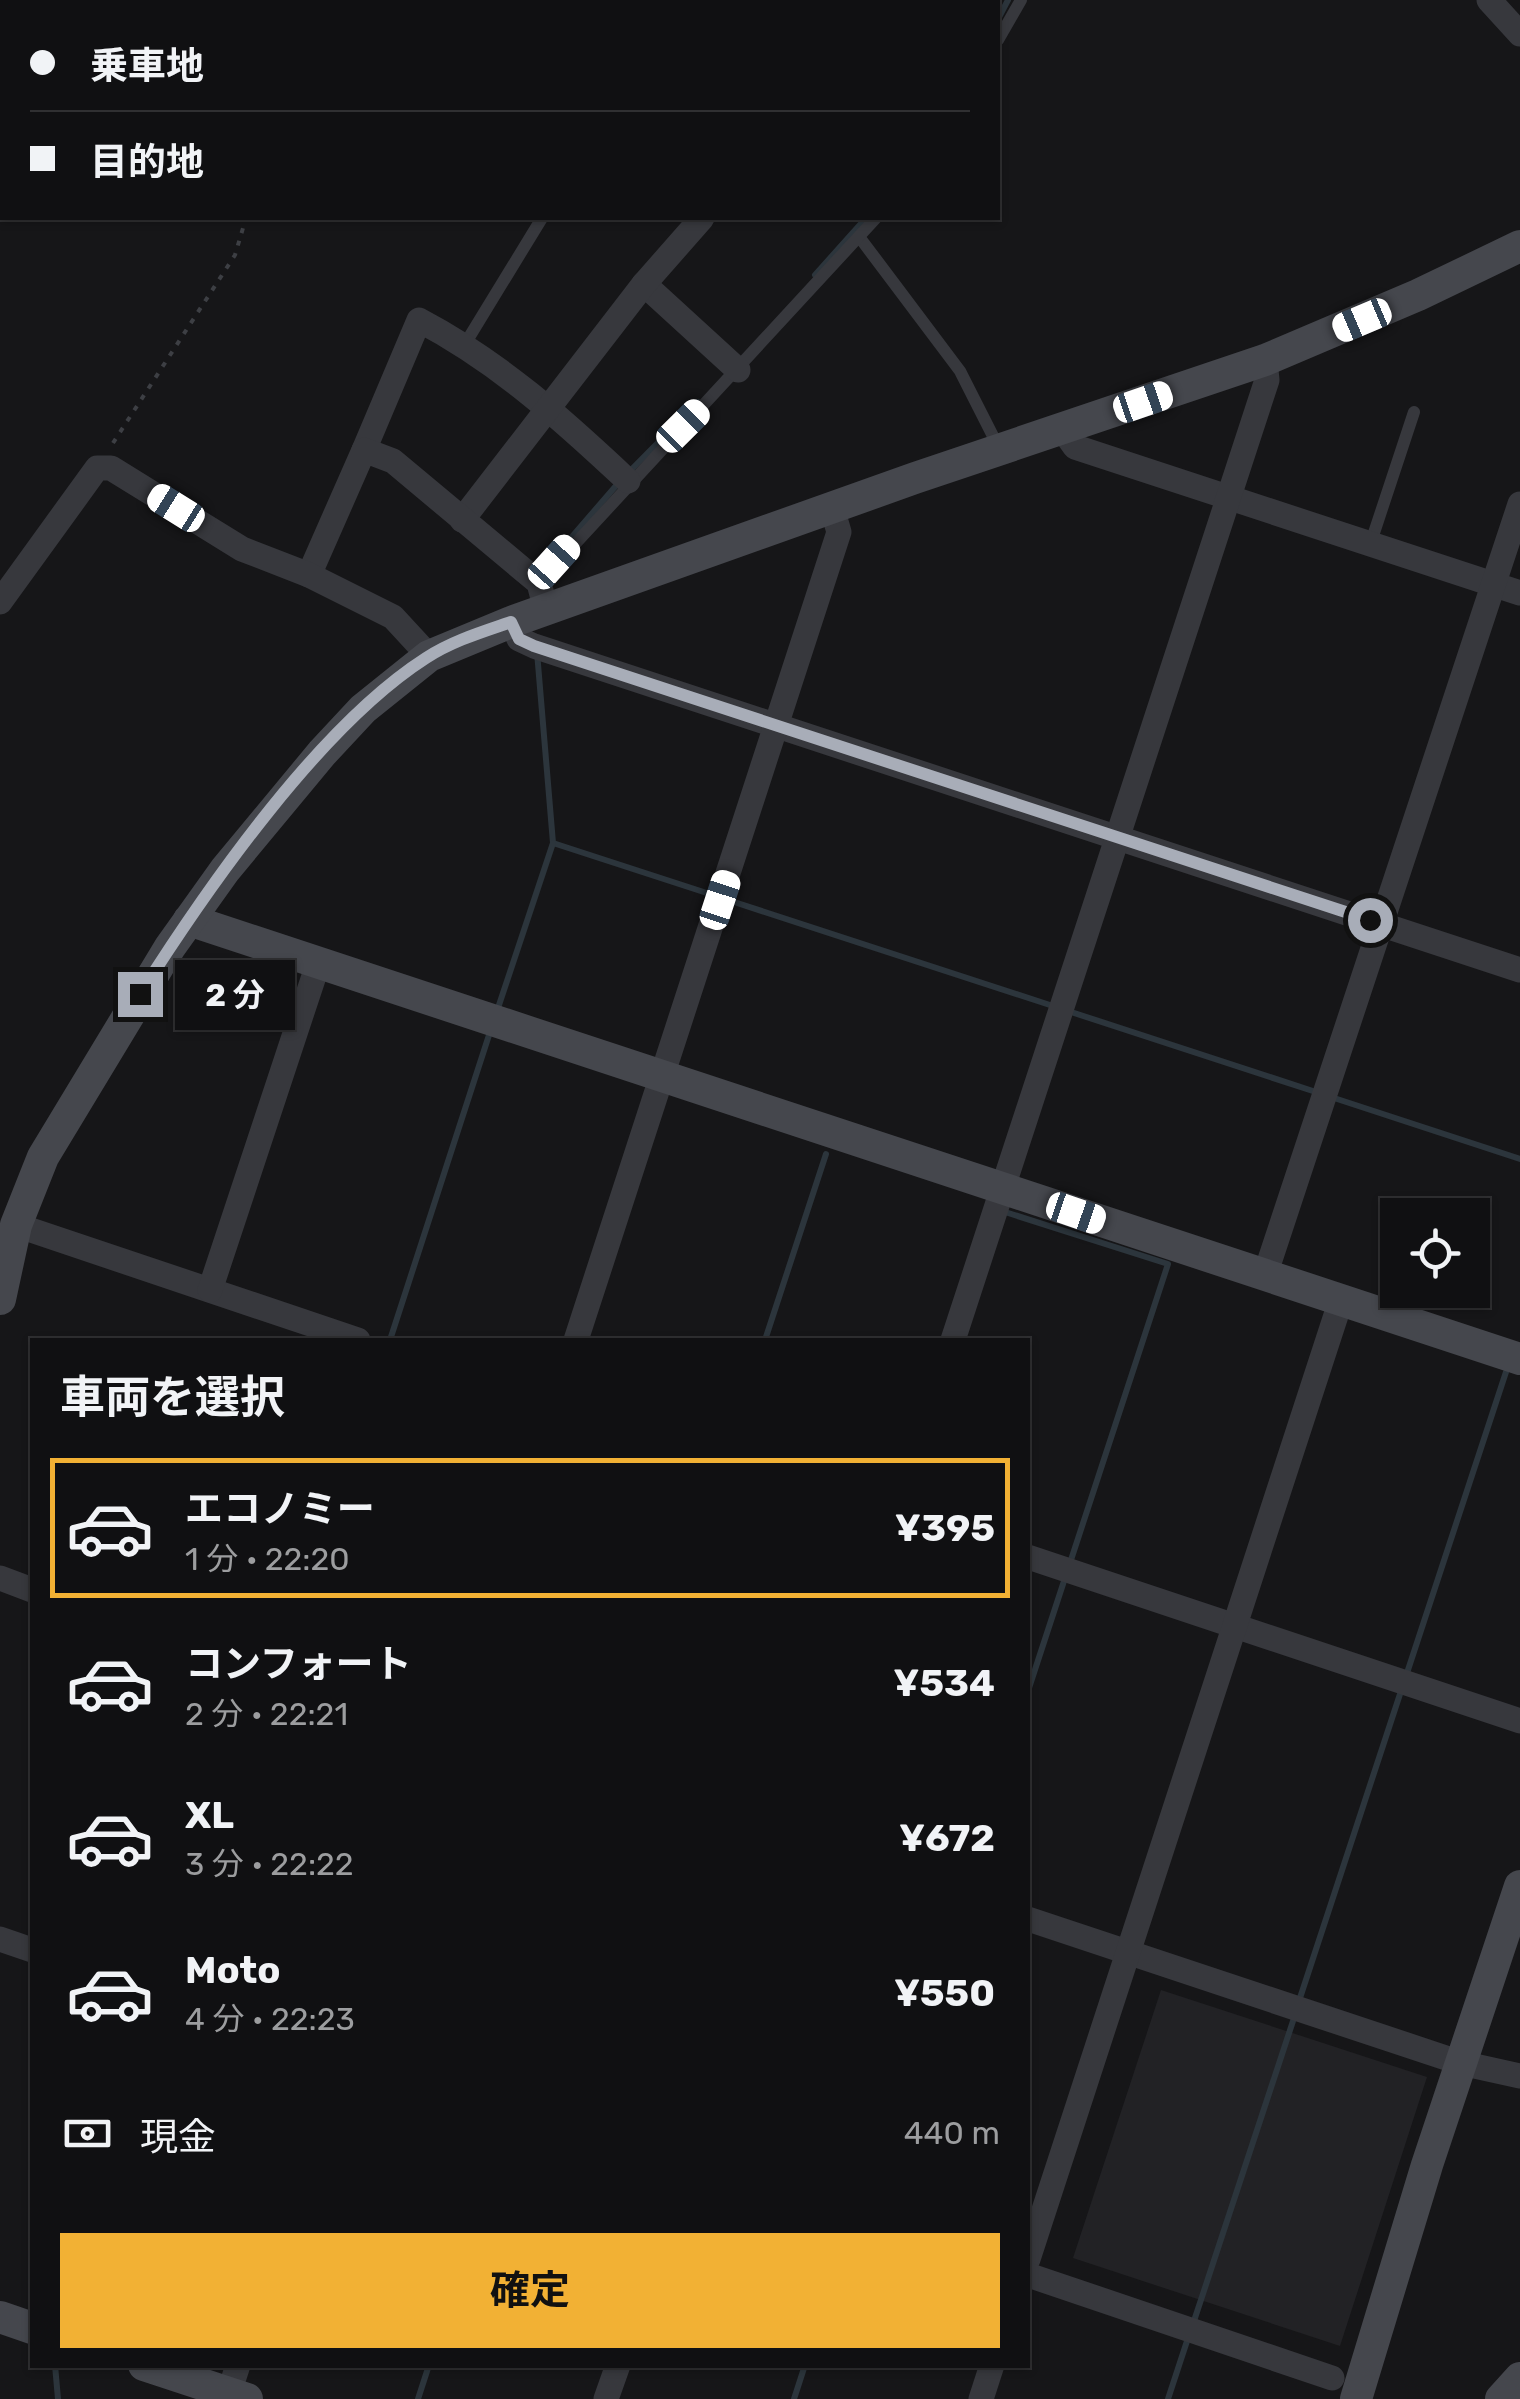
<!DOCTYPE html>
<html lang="ja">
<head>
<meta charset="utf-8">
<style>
	body { margin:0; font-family:Rubik,"Noto Sans JP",sans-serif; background:#1e1e20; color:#f1f3f6; height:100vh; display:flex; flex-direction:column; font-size:38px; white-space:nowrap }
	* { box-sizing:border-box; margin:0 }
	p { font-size:32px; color:#9c9d9f }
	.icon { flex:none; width:55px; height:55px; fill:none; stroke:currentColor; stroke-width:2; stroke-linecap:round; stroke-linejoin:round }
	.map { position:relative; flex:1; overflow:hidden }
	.drawer { position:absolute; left:30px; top:1338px; width:1000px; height:1030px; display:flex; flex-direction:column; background:#101012; border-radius:0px; box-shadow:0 2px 8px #0004,0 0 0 2px #303032 }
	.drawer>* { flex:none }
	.banner { position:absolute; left:0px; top:0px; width:1000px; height:220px; box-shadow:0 2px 8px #0004,0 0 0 2px #303032; display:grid; align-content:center; height:220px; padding:0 30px; background:#101012 }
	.buttons { position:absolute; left:1380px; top:1198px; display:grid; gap:20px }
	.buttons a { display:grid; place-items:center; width:110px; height:110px; border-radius:0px; background:#101012; box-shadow:0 2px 8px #0004,0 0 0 2px #303032; font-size:50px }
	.end { position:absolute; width:45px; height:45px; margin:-22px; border:12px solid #a8adb8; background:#111; box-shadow:0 0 0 5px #111 }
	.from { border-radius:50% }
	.bubble { position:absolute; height:70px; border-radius:0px; background:#101012; box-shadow:0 2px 8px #0004,0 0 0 2px #303032; font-size:32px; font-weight:700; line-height:70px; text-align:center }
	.car { position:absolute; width:30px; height:60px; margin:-30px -15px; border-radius:12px; box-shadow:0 0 8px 2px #0007; background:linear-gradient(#fff 24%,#345 0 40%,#fff 0 76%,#345 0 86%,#fff 0) }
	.banner b { display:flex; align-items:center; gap:35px; height:95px; font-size:38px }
	.banner b+b { border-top:2px solid #303032 }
	.banner i { width:25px; height:25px; background:#f1f3f6 }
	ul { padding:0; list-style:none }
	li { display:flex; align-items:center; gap:30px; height:140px; margin:0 20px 15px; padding:0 10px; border:5px solid transparent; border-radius:0px }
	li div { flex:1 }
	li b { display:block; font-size:38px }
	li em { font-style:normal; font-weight:700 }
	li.current { border-color:#f2b134 }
	li>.icon { width:90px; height:90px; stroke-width:1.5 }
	h2 { padding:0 30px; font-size:45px; line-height:120px }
	.pay { display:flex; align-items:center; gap:25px; height:110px; padding:0 30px; font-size:38px }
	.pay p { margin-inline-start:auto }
	.primary-button { display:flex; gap:20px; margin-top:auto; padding:20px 30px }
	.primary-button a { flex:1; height:115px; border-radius:0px; background:#f2b134; color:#111; font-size:40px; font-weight:700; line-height:115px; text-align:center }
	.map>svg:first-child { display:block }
	.built { fill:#222225 }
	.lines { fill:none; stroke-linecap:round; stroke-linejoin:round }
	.stream { stroke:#2c353c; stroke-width:6 }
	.path { stroke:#3d3f44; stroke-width:4; stroke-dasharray:5 8; stroke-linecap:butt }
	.lane { stroke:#37383d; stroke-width:12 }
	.street { stroke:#37383d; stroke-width:25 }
	.secondary { stroke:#45474d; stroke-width:32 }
	.route { stroke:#a8adb8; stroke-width:12 }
</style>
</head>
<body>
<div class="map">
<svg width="1520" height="2399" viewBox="0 0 1520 2399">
	<rect width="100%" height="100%" fill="#161618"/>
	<path class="built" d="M 1161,1990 L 1427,2077 L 1340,2346 L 1073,2258 Z"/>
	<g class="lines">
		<g class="stream">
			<path d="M 998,19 L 1008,0"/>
			<path d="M 815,275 L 866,218"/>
			<path d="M 630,471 L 698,402"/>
			<path d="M 538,576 L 621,480"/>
			<path d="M 537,652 L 553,843 L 716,896"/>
			<path d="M 728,900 L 1053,1006"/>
			<path d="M 1065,1010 L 1319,1093"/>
			<path d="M 497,1011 L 553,843"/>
			<path d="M 1331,1097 L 1520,1159"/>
			<path d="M 1005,1212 L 1168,1264 L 1069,1566"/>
			<path d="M 390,1340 L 490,1032"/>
			<path d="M 765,1340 L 826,1154"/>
			<path d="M 1406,1676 L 1506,1372"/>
			<path d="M 1028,1691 L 1065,1578"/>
			<path d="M 1298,2004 L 1402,1688"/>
			<path d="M 1192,2327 L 1295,2015"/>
			<path d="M 55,2365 L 58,2399"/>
			<path d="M 418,2399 L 429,2365"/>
			<path d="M 794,2399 L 805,2365"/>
			<path d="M 1168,2399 L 1188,2338"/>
		</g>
		<g class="path">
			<path d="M 356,2 L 358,0"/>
			<path d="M 113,443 L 235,255 L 246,218"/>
		</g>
		<g class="lane">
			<path d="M 998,40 L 1021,0"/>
			<path d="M 860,238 L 960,371 L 999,448"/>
			<path d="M 465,344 L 542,218"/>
			<path d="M 1370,545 L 1414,412"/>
			<path d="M 539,583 L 876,218"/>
		</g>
		<g class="street">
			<path d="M 553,0 L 560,2"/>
			<path d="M 1489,0 L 1520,34"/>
			<path d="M 644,284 L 738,370"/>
			<path d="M 1062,429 L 1075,447 L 1520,593"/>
			<path d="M 364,450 L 419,320 C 499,362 563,420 628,481"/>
			<path d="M 462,520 L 644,284 L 702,218"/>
			<path d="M 309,575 L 364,450 L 393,461 L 539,583 L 546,610"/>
			<path d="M 0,602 L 97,468 L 111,468 L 242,549 L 309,575 L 393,617 L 429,656"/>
			<path d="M 511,622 L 519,639 L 534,646 L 1520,970"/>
			<path d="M 16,1225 L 358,1340"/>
			<path d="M 1265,1275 L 1520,504"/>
			<path d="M 210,1290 L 318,964"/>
			<path d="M 576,1340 L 839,532 L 832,508"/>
			<path d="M 953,1340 L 1267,380 L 1265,360"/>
			<path d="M 1028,1557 L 1520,1721"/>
			<path d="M 0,1578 L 32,1590"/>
			<path d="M 1028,1919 L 1461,2063 L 1520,2076"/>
			<path d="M 0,1939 L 32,1950"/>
			<path d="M 1028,2259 L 1341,1300"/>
			<path d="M 1028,2275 L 1332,2378"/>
			<path d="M 227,2399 L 238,2365"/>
			<path d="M 606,2399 L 618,2365"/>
			<path d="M 981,2399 L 992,2365"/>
		</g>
		<g class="secondary">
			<path d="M 189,920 L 1520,1359"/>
			<path d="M 0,1299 L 16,1225 L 43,1157 L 170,947 L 225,870 L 322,753 L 363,709 L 429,656 L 511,622 L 915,478 L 1265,360 L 1418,295 L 1520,246"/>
			<path d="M 0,2317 L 32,2328"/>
			<path d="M 144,2365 L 247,2399"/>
			<path d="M 1356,2399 L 1427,2165 L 1520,1886"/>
			<path d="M 1501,2399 L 1520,2378"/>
		</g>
	</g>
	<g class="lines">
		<path class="route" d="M 140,994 C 208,887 320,726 426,658 C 452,641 482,632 511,622 L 519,639 L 534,646 L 1370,920"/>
	</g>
</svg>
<div class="buttons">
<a><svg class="icon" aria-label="locate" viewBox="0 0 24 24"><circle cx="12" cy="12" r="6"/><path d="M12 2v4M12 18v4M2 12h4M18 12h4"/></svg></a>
</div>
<i class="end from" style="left:1370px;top:920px"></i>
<i class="end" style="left:140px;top:994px"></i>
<div class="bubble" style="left:175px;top:960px;width:120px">2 分</div>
<i class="car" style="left:1362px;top:320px;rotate:247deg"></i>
<i class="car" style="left:1143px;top:402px;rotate:71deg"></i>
<i class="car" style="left:683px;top:426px;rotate:45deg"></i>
<i class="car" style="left:176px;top:508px;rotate:302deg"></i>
<i class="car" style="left:554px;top:562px;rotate:42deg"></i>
<i class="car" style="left:720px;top:900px;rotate:18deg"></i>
<i class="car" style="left:1076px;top:1213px;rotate:109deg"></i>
<div class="banner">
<b><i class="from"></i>乗車地</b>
<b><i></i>目的地</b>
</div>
<section class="drawer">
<h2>車両を選択</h2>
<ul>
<li class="current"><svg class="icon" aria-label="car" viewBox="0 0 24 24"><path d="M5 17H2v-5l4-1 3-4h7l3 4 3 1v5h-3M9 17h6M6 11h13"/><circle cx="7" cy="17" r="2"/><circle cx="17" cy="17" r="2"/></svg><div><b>エコノミー</b><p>1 分 · 22:20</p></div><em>¥395</em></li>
<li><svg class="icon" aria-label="car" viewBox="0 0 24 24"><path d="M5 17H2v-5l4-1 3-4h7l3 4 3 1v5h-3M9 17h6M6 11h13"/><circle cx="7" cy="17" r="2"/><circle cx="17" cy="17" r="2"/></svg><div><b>コンフォート</b><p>2 分 · 22:21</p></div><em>¥534</em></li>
<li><svg class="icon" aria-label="car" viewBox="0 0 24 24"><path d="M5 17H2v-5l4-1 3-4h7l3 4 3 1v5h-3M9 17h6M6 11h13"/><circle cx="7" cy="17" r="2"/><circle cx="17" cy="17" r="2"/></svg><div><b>XL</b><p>3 分 · 22:22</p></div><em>¥672</em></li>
<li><svg class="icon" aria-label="car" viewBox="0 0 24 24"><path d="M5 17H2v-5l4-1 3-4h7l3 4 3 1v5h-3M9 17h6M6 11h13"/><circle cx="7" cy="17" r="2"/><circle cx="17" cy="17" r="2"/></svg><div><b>Moto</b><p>4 分 · 22:23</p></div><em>¥550</em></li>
</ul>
<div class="pay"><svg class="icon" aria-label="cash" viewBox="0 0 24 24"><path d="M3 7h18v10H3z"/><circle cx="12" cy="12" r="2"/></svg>現金<p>440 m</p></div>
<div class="primary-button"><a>確定</a></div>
</section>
</div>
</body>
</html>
